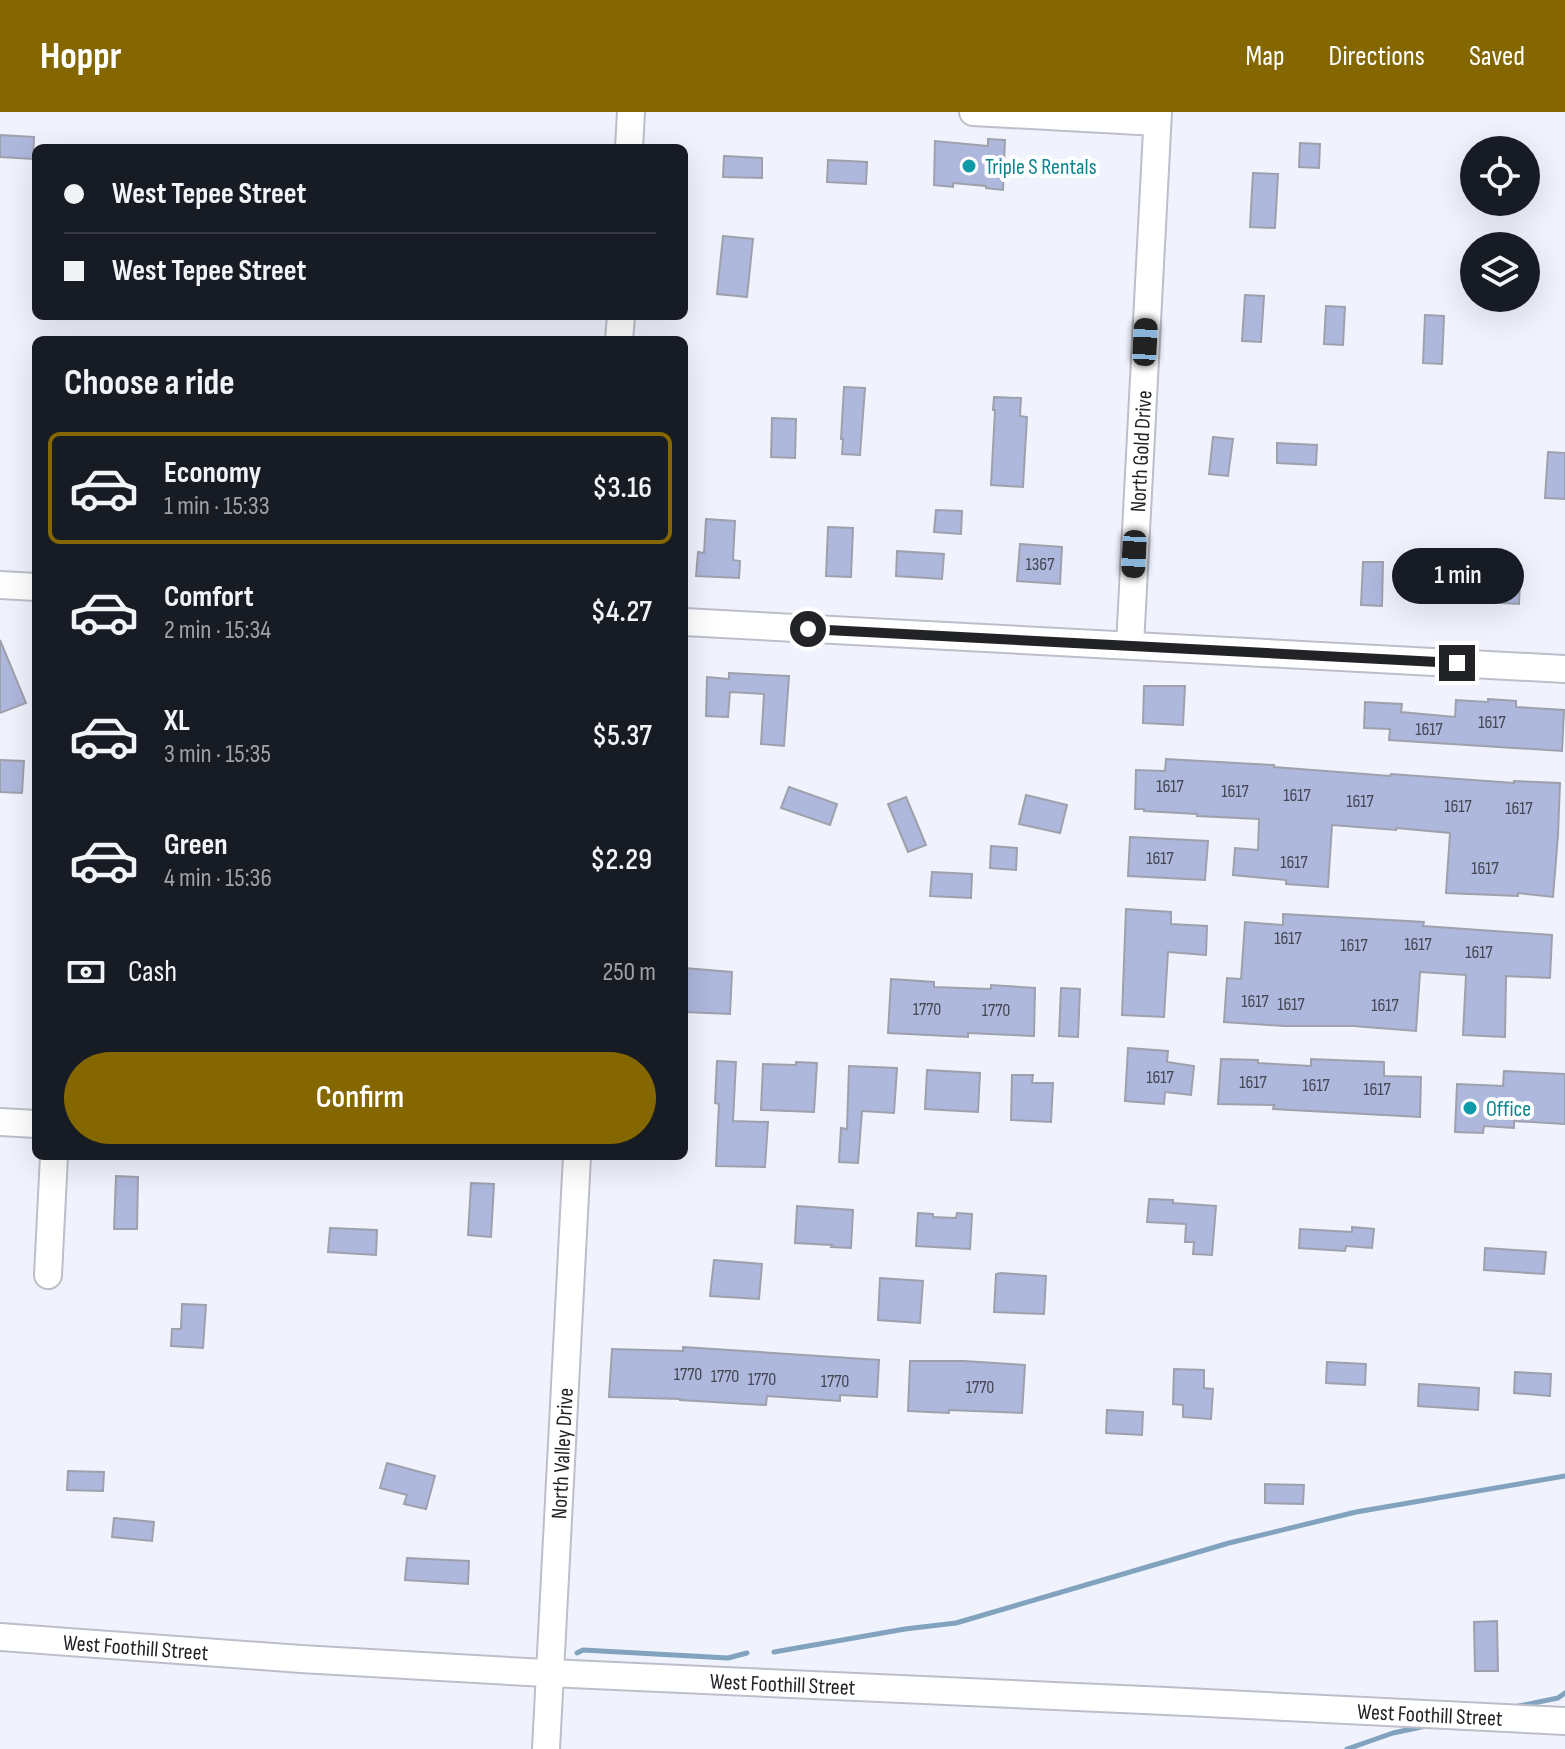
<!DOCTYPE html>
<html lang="en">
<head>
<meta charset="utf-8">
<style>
	body { margin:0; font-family:"Sofia Sans Condensed",sans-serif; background:#242831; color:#f1f3f6; height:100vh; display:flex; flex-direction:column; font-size:30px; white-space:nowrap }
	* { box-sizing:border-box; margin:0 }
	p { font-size:26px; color:#9ea1a6 }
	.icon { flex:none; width:44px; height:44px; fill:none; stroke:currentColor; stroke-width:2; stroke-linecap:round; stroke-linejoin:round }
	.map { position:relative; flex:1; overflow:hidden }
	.details { position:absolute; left:32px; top:224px; width:656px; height:824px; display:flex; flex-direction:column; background:#171b24; border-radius:12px; box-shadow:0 8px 32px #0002 }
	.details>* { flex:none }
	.hud { position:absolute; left:32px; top:32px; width:656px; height:176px; border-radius:12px; box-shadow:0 8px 32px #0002; display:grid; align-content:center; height:176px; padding:0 32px; background:#171b24 }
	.controls { position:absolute; left:1460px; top:24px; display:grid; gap:16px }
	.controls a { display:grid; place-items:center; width:80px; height:80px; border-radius:50%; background:#171b24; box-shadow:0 8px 32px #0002; font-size:40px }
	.end { position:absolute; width:36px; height:36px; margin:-18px; border:10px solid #222327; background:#fff; box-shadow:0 0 0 4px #fff }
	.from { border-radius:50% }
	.bubble { position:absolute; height:56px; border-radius:28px; background:#171b24; box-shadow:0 8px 32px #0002; font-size:26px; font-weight:600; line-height:56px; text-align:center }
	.car { position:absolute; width:24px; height:48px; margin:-24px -12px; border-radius:10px; box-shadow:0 0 6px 2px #0007; background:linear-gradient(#222 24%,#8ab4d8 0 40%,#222 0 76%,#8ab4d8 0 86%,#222 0) }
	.hud b { display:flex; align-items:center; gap:28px; height:76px; font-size:30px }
	.hud b+b { border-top:2px solid #363941 }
	.hud i { width:20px; height:20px; background:#f1f3f6 }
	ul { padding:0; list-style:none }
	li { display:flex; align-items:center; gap:24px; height:112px; margin:0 16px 12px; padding:0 16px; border:4px solid transparent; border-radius:12px }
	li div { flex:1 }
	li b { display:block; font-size:30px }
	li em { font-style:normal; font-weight:600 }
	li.current { border-color:#846700 }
	li>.icon { width:72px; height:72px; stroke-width:1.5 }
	h2 { padding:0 32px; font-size:36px; line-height:96px }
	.pay { display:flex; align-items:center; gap:20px; height:88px; padding:0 32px; font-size:30px }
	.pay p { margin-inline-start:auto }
	.cta { display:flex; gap:16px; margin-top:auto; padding:16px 32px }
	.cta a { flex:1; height:92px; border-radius:48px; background:#846700; color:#fff; font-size:32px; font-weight:600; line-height:92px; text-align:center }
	header { display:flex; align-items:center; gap:48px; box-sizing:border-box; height:112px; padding:0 40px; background:#846700; color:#fff }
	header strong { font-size:38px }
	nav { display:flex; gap:44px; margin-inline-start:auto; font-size:28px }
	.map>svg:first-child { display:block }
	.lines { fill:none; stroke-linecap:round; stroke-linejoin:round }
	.stream { stroke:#82a3be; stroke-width:5 }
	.building { fill:#aeb7dc; stroke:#9ea1ac; stroke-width:2 }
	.minor-casing { stroke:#bcbfca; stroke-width:30 }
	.minor { stroke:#fff; stroke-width:26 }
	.route { stroke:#222327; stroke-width:10 }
	.culture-dot { fill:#0f9aa8; stroke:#fff; stroke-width:3 }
	.labels { text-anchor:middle; stroke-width:8; stroke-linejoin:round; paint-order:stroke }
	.number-label { font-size:18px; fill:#454854 }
	.culture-label { font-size:22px; fill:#0d838f; stroke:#fff; text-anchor:start }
	.street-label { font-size:22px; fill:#222327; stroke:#fff }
</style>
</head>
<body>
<header>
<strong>Hoppr</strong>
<nav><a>Map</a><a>Directions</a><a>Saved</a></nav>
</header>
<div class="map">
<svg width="1565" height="1637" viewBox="0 0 1565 1637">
	<rect width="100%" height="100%" fill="#f0f3fe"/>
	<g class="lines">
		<g class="stream">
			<path d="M 774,1540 L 905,1517 L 956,1511 L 1229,1431 L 1356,1400 L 1565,1364"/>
			<path d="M 577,1541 L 583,1538 L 728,1546 L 747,1541"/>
			<path d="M 1514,1595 L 1558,1586 L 1565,1581"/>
			<path d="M 1347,1637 L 1393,1621 L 1426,1614"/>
		</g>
	</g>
	<g class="building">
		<path d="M 0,23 L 34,25 L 33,47 L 0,45 Z"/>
		<path d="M 988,27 L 1005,28 L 1003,78 L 986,76 L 986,74 L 953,71 L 953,75 L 934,73 L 935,29 L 988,34 Z"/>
		<path d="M 1300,31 L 1320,32 L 1319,56 L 1299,55 Z"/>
		<path d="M 724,44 L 762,46 L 762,66 L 723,65 Z"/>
		<path d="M 828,48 L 867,50 L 866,72 L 827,70 Z"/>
		<path d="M 1253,61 L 1278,62 L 1275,116 L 1250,115 Z"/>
		<path d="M 723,124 L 753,127 L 747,185 L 717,182 Z"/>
		<path d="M 1245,183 L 1264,184 L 1261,230 L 1242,229 Z"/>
		<path d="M 1326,194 L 1345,195 L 1343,233 L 1324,232 Z"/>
		<path d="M 1425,203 L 1444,204 L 1442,252 L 1423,251 Z"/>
		<path d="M 844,275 L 865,276 L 860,343 L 842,342 L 843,327 L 841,327 Z"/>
		<path d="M 994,285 L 1021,286 L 1020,304 L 1027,305 L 1023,375 L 991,373 L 995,298 L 993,298 Z"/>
		<path d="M 772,306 L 796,307 L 795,346 L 771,345 Z"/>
		<path d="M 1213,325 L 1233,327 L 1228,364 L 1209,362 Z"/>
		<path d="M 1277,331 L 1317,333 L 1316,353 L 1277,351 Z"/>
		<path d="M 1548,340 L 1565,341 L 1565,387 L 1545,386 Z"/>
		<path d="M 936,398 L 962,399 L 961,422 L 934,420 Z"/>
		<path d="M 706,407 L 735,409 L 733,448 L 740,449 L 739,466 L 696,464 L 698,440 L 704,441 Z"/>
		<path d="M 828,415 L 853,416 L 851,465 L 826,464 Z"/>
		<path d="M 1020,432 L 1062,435 L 1060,472 L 1017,469 Z"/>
		<path d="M 897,439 L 944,442 L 942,467 L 896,464 Z"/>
		<path d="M 1363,450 L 1383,450 L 1382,494 L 1361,493 Z"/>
		<path d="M 1485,468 L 1520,470 L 1519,492 L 1484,490 Z"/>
		<path d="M 0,528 L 26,591 L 0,601 Z"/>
		<path d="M 729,561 L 789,564 L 784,634 L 761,632 L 764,582 L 730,580 L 728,605 L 706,604 L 707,565 L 729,567 Z"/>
		<path d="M 1144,574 L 1185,574 L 1183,613 L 1143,611 Z"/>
		<path d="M 1488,587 L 1516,589 L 1516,595 L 1564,598 L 1562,639 L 1389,628 L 1390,617 L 1364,616 L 1365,590 L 1402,592 L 1401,600 L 1455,605 L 1456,588 L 1488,590 Z"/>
		<path d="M 1166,647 L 1274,653 L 1274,655 L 1390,664 L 1391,662 L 1514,671 L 1514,669 L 1560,671 L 1558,723 L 1553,785 L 1518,781 L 1518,784 L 1446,781 L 1450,721 L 1396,716 L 1396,718 L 1332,713 L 1328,775 L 1286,772 L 1286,768 L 1233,763 L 1235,736 L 1258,738 L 1259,707 L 1197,704 L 1197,702 L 1144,699 L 1144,697 L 1135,697 L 1136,658 L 1165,659 Z"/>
		<path d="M 0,648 L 24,649 L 22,681 L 0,680 Z"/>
		<path d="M 789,675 L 837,692 L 830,713 L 781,696 Z"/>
		<path d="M 1026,683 L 1067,693 L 1060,721 L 1019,712 Z"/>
		<path d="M 906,685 L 926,733 L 908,740 L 888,692 Z"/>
		<path d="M 1130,725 L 1208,729 L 1205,768 L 1128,764 Z"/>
		<path d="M 991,734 L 1017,736 L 1016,758 L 990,756 Z"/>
		<path d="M 932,760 L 972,762 L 971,786 L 930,784 Z"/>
		<path d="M 1126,797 L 1171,800 L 1171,812 L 1207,814 L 1206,843 L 1168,840 L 1164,905 L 1122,903 Z"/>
		<path d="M 1283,802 L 1424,810 L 1423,814 L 1552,823 L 1550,866 L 1506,864 L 1505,925 L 1463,923 L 1466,863 L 1420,860 L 1416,919 L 1353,914 L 1284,914 L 1224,910 L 1227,866 L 1241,867 L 1245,810 L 1283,813 Z"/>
		<path d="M 684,856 L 732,860 L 730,902 L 684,900 Z"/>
		<path d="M 891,867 L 934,870 L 934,875 L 991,877 L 991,873 L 1035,876 L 1034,924 L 968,921 L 968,925 L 888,921 Z"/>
		<path d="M 1061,876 L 1080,877 L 1078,925 L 1059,924 Z"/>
		<path d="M 1128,936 L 1168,939 L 1167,950 L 1194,954 L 1191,983 L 1165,980 L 1164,992 L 1125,989 Z"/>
		<path d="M 1221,947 L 1258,948 L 1258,951 L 1311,954 L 1311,947 L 1384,950 L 1384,964 L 1421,965 L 1420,1005 L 1273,997 L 1274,993 L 1218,992 Z"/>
		<path d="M 717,949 L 736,950 L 733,1009 L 768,1010 L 765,1055 L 716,1054 L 719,992 L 715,991 Z"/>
		<path d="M 796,950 L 817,951 L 814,1000 L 761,998 L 763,952 L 796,953 Z"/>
		<path d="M 849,954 L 897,956 L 894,1001 L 862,999 L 858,1051 L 839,1050 L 841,1016 L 847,1017 Z"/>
		<path d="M 927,958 L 980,961 L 978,1000 L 925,997 Z"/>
		<path d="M 1504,959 L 1565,962 L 1565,1012 L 1514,1009 L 1514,1016 L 1484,1014 L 1483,1021 L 1455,1020 L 1457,972 L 1503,974 Z"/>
		<path d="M 1012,963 L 1033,963 L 1032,971 L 1053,971 L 1051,1010 L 1011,1008 Z"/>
		<path d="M 116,1064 L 138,1065 L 137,1117 L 114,1117 Z"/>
		<path d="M 471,1071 L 494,1072 L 491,1125 L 468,1123 Z"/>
		<path d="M 1149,1087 L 1173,1088 L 1173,1091 L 1216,1094 L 1212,1143 L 1193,1142 L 1194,1130 L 1185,1130 L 1186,1112 L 1147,1110 Z"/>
		<path d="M 797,1094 L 853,1098 L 851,1136 L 831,1135 L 832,1133 L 795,1131 Z"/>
		<path d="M 918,1101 L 933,1102 L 933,1105 L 956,1106 L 957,1101 L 972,1102 L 970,1137 L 916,1134 Z"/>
		<path d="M 1352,1115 L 1374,1117 L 1372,1136 L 1346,1134 L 1345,1139 L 1299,1136 L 1300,1117 L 1352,1120 Z"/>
		<path d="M 330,1116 L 377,1118 L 376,1143 L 328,1140 Z"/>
		<path d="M 1485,1136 L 1546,1140 L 1544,1162 L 1484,1158 Z"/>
		<path d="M 714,1148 L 762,1152 L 759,1187 L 710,1184 Z"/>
		<path d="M 1001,1161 L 1046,1164 L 1044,1202 L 994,1200 L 996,1162 Z"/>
		<path d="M 880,1166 L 923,1169 L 920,1211 L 878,1208 Z"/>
		<path d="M 182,1192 L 206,1193 L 203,1236 L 171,1234 L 172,1217 L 181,1217 Z"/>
		<path d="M 683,1235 L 879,1248 L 877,1285 L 840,1283 L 840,1289 L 767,1284 L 766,1293 L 680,1288 L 680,1287 L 609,1285 L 612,1237 L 683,1239 Z"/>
		<path d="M 910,1249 L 964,1249 L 1025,1253 L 1022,1301 L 949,1298 L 949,1301 L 908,1299 Z"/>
		<path d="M 1327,1250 L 1366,1252 L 1365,1273 L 1326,1271 Z"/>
		<path d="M 1174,1257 L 1204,1258 L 1204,1276 L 1213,1277 L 1211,1307 L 1183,1305 L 1183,1293 L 1173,1292 Z"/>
		<path d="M 1515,1260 L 1551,1262 L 1550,1284 L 1514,1281 Z"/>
		<path d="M 1419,1272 L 1479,1276 L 1478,1298 L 1418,1294 Z"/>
		<path d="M 1107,1298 L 1143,1300 L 1142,1323 L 1106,1321 Z"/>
		<path d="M 387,1351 L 435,1364 L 426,1397 L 404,1392 L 407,1383 L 380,1376 Z"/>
		<path d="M 68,1359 L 104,1360 L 103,1379 L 67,1378 Z"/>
		<path d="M 1265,1372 L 1304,1373 L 1303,1392 L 1265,1391 Z"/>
		<path d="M 114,1406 L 154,1410 L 152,1429 L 112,1425 Z"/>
		<path d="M 407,1446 L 469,1449 L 468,1472 L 405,1468 Z"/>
		<path d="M 1497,1509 L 1498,1559 L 1475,1559 L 1474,1510 Z"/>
	</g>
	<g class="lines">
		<g class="minor-casing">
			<g id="minor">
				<path d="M 973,0 L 1157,10"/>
				<path d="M 629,36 L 631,0"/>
				<path d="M 619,228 L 621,204"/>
				<path d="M 0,473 L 36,475"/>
				<path d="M 684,510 L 1565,557"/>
				<path id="s1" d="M 1130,533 L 1158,0"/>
				<path d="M 0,1010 L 36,1012"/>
				<path d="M 48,1163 L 54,1044"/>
				<path id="s2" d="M 0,1525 L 301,1547 L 527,1560 L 1166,1589 L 1565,1609"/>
				<path id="s3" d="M 546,1637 L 577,1044"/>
			</g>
		</g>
		<use href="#minor" class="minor"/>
	</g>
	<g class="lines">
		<path class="route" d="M 808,517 L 1457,551"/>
	</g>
	<g class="culture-dot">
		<circle cx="969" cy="54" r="8"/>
		<circle cx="1470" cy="996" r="8"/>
	</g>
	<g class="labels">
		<g class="number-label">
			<text x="1040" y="458">1367</text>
			<text x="1492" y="616">1617</text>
			<text x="1429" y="623">1617</text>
			<text x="1170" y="680">1617</text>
			<text x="1235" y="685">1617</text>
			<text x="1297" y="689">1617</text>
			<text x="1360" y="695">1617</text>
			<text x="1458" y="700">1617</text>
			<text x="1519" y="702">1617</text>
			<text x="1160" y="752">1617</text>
			<text x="1294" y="756">1617</text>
			<text x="1485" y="762">1617</text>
			<text x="1288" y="832">1617</text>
			<text x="1418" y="838">1617</text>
			<text x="1354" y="839">1617</text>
			<text x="1479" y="846">1617</text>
			<text x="1255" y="895">1617</text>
			<text x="1291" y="898">1617</text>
			<text x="1385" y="899">1617</text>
			<text x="927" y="903">1770</text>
			<text x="996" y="904">1770</text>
			<text x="1160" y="971">1617</text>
			<text x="1253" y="976">1617</text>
			<text x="1316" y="979">1617</text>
			<text x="1377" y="983">1617</text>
			<text x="688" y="1268">1770</text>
			<text x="725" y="1270">1770</text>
			<text x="762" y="1273">1770</text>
			<text x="835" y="1275">1770</text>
			<text x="980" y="1281">1770</text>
		</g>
		<g class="culture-label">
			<text x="985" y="62">Triple S Rentals</text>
			<text x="1486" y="1004">Office</text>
		</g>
		<g class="street-label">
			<text dy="8" stroke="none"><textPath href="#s1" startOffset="194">North Gold Drive</textPath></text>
			<text dy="8" stroke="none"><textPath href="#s3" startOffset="296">North Valley Drive</textPath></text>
			<text dy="8" stroke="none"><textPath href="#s2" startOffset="136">West Foothill Street</textPath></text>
			<text dy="8" stroke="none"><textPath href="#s2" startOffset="784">West Foothill Street</textPath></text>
			<text dy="8" stroke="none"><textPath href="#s2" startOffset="1432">West Foothill Street</textPath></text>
		</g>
	</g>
</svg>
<div class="controls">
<a><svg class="icon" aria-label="locate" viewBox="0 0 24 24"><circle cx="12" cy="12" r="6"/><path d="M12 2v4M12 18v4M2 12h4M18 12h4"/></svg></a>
<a><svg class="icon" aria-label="layers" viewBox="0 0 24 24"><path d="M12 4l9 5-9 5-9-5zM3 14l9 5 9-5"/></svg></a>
</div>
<i class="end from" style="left:808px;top:517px"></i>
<i class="end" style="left:1457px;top:551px"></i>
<div class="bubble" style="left:1392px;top:436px;width:132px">1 min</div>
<i class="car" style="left:1145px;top:230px;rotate:3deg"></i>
<i class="car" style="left:1134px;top:442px;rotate:183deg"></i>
<div class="hud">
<b><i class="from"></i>West Tepee Street</b>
<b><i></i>West Tepee Street</b>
</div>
<section class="details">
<h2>Choose a ride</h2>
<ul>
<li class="current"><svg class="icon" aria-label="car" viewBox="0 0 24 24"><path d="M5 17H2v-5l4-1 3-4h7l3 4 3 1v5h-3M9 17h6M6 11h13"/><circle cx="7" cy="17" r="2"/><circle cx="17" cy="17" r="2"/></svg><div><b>Economy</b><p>1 min · 15:33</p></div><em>$3.16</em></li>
<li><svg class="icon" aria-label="car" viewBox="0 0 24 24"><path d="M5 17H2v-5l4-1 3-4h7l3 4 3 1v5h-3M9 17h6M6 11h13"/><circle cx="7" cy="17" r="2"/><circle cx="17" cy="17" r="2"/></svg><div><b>Comfort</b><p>2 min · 15:34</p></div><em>$4.27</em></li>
<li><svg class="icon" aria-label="car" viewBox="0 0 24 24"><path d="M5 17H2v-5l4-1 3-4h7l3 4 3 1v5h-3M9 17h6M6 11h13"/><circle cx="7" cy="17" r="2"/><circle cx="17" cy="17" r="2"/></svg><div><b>XL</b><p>3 min · 15:35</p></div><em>$5.37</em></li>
<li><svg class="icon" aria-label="car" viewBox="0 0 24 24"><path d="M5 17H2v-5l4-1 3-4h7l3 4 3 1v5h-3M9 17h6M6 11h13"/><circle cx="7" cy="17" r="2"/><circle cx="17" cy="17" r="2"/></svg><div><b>Green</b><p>4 min · 15:36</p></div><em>$2.29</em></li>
</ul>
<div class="pay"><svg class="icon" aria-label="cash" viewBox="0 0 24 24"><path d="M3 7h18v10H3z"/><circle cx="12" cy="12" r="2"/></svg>Cash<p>250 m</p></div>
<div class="cta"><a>Confirm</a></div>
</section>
</div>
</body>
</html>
